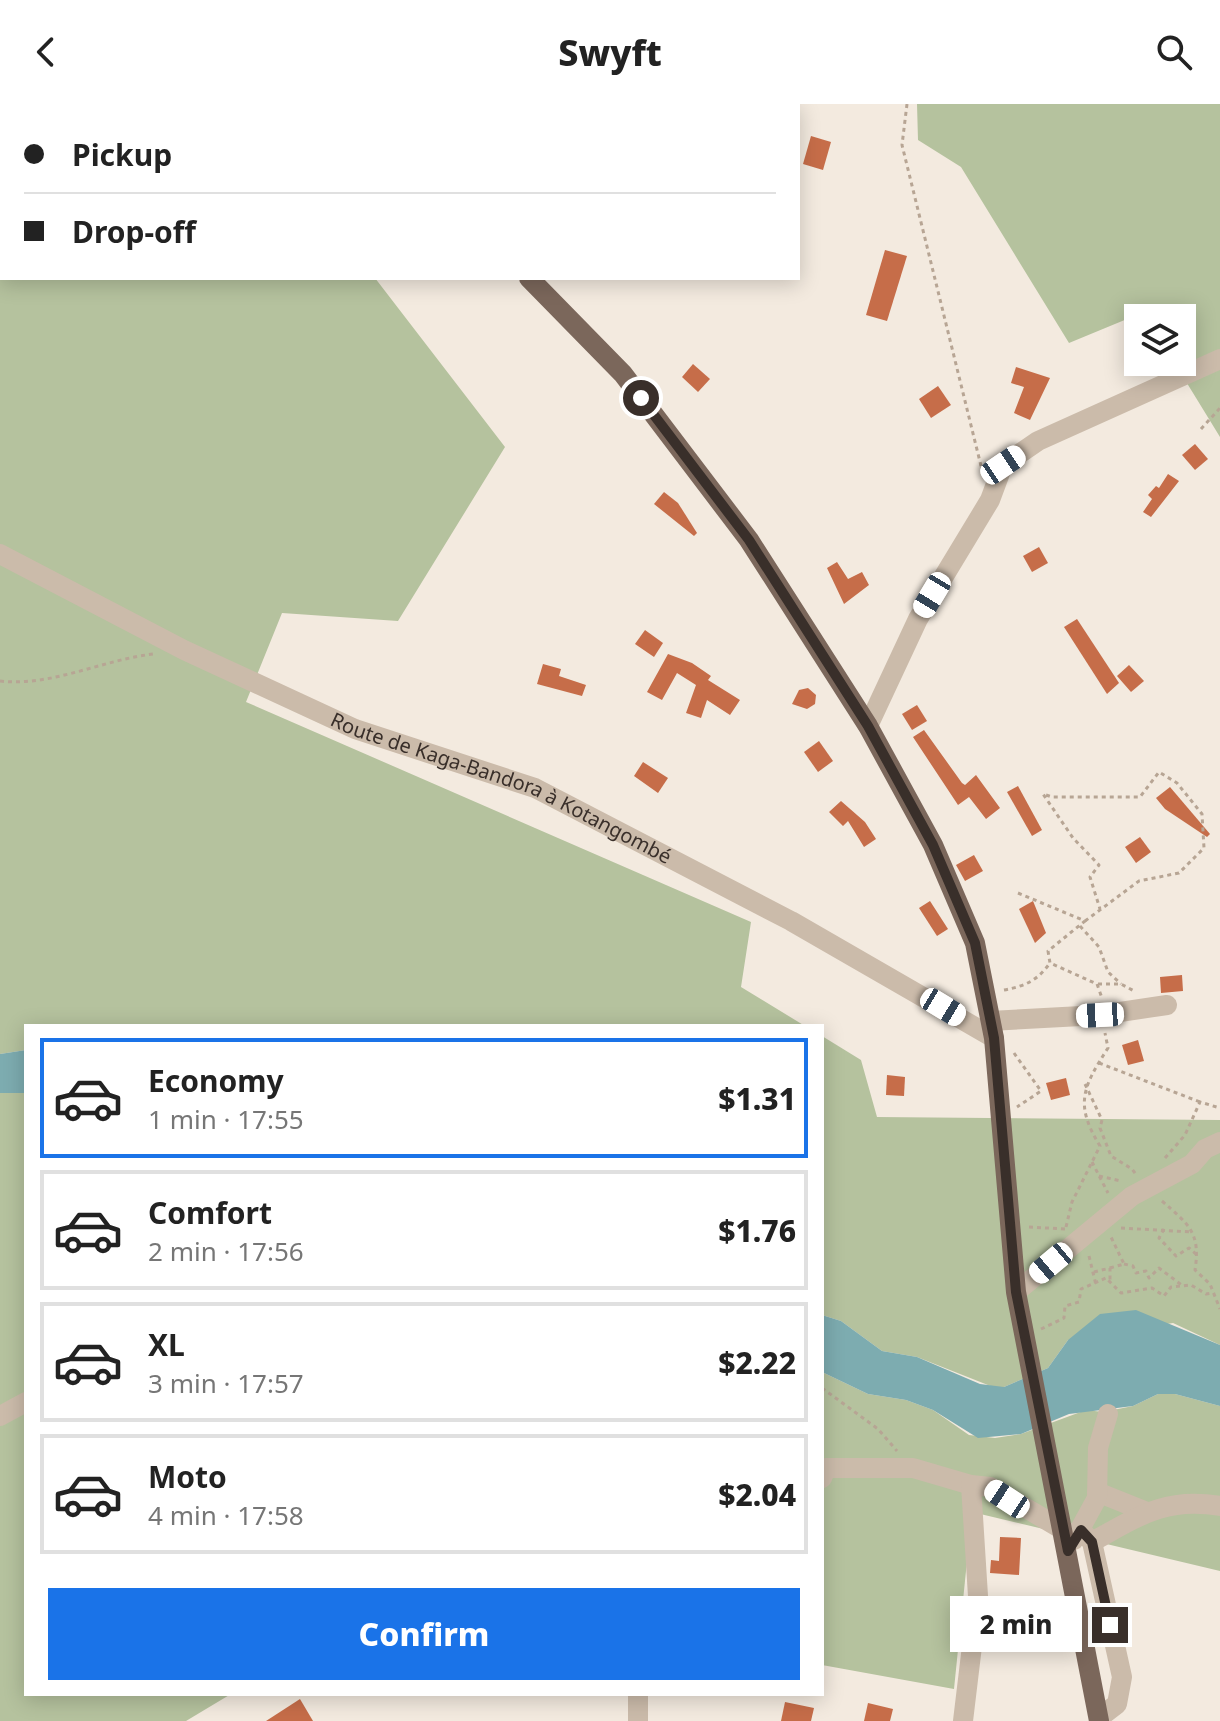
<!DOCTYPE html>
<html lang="en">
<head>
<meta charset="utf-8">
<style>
	body { margin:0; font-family:"Noto Sans",sans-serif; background:#f2f2f2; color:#222; height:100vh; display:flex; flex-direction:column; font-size:30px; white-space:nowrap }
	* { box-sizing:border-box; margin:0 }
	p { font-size:26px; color:#767676 }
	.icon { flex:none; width:44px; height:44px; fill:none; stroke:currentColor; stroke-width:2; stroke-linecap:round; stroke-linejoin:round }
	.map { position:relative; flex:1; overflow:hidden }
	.details { position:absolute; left:24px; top:920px; width:800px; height:672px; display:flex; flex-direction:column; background:#fff; border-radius:0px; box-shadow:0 4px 20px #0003 }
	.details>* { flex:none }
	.hud { position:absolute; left:0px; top:0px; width:800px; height:176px; box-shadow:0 4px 20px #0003; display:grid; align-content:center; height:176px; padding:0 24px; background:#fff }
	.tools { position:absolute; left:1124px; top:200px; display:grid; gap:16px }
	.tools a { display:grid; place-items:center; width:72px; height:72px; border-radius:0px; background:#fff; box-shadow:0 4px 20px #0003; font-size:40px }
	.end { position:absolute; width:36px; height:36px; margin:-18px; border:10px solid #392f2a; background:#fff; box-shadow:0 0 0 4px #fff }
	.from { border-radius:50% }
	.bubble { position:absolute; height:56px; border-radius:0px; background:#fff; box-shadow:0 4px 20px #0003; font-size:26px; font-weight:800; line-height:56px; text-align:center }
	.car { position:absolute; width:24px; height:48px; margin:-24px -12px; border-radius:10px; box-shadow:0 0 6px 2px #0007; background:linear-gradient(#fff 24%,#345 0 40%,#fff 0 76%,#345 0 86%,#fff 0) }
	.hud b { display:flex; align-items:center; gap:28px; height:76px; font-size:30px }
	.hud b+b { border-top:2px solid #e0e0e0 }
	.hud i { width:20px; height:20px; background:#222 }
	ul { padding:14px 0 0; list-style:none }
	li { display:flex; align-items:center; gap:24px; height:120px; margin:0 16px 12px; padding:0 8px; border:4px solid #e0e0e0; border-radius:0px }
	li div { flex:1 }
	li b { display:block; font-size:30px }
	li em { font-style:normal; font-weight:800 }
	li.current { border-color:#1a73e8 }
	li>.icon { width:72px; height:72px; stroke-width:1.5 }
	.button { display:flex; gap:16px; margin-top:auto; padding:16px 24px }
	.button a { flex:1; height:92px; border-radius:0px; background:#1a73e8; color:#fff; font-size:32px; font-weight:800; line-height:92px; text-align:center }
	header { display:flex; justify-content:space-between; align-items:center; height:104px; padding:0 24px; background:#fff; font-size:36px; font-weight:800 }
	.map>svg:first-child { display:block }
	.green { fill:#b5c29e }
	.water { fill:#7dacb0 }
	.building { fill:#c66d49 }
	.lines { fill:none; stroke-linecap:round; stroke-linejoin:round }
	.path { stroke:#b7a594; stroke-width:3; stroke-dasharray:4 4; stroke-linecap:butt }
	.minor { stroke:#cbbbaa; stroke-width:20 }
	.major { stroke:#7b675b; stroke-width:20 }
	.route { stroke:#392f2a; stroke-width:10 }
	.labels { text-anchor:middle; stroke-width:6; stroke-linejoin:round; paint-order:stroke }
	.street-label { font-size:20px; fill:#392f2a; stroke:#faf4eb }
</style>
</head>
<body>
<header><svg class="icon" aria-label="back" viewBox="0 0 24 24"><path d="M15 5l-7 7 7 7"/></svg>Swyft<svg class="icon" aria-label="search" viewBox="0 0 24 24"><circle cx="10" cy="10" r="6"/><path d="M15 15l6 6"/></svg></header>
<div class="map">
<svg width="1220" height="1617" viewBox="0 0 1220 1617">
	<rect width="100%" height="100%" fill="#f3eadf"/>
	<g class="green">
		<path d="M 0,0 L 237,2 L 2,2 L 2,174 L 375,174 L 505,343 L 398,517 L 282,509 L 246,598 L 751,818 L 741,883 L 805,922 L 26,922 L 26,946 L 0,950 Z"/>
		<path d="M 917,0 L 1220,0 L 1220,333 L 1174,258 L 1182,258 L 1182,214 L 1148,214 L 1144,208 L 1069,239 L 961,63 L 918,36 Z"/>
		<path d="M 822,932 L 861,956 L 877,1013 L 1220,1016 L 1220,1241 L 1173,1219 L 1068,1236 L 1048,1264 L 1004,1283 L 993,1283 L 917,1253 L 882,1247 L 841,1217 L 822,1211 Z"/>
		<path d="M 3,988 L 26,989 L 26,1590 L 231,1590 L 186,1617 L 0,1617 L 0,989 Z"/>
		<path d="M 822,1268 L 868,1290 L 906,1296 L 933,1306 L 969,1331 L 995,1334 L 1021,1330 L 1086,1306 L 1103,1308 L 1133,1302 L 1158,1290 L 1175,1290 L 1220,1302 L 1220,1467 L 972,1408 L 954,1585 L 822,1561 Z"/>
	</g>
	<g class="water">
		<path d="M 26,946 L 26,989 L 0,989 L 0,950 Z"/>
		<path d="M 1136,1206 L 1220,1241 L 1220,1302 L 1175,1290 L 1158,1290 L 1133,1302 L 1069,1310 L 1021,1330 L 978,1334 L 933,1306 L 906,1296 L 868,1290 L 822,1268 L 822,1211 L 841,1217 L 882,1247 L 917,1253 L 980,1280 L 1004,1283 L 1048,1264 L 1068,1236 L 1100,1210 Z"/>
	</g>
	<g class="building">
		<path d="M 811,32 L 831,38 L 823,66 L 803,60 Z"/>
		<path d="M 885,146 L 907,152 L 887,217 L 866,211 Z"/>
		<path d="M 693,260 L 710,275 L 698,288 L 682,273 Z"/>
		<path d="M 1016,263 L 1050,274 L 1030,316 L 1014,309 L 1024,283 L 1011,279 Z"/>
		<path d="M 938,282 L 951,301 L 931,314 L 919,295 Z"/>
		<path d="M 1195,340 L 1208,355 L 1195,366 L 1182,351 Z"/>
		<path d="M 1168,370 L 1179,377 L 1151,413 L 1143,408 L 1152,395 L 1148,391 L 1156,382 L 1159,384 Z"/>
		<path d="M 664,388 L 678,399 L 697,429 L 694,432 L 654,400 Z"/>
		<path d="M 1039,443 L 1048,459 L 1032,468 L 1023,452 Z"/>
		<path d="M 837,458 L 848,475 L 862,468 L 869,481 L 844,500 L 827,464 Z"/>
		<path d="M 1077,515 L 1119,579 L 1107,590 L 1064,523 Z"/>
		<path d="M 645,526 L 663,539 L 654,553 L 635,540 Z"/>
		<path d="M 668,550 L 692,559 L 711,572 L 708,576 L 740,596 L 730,611 L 707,596 L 701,614 L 686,609 L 696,581 L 677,569 L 662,596 L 647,588 Z"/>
		<path d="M 543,560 L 561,565 L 559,572 L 586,581 L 582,592 L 537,580 Z"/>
		<path d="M 1129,561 L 1144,577 L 1131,588 L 1117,572 Z"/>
		<path d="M 808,584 L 816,591 L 815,600 L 807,605 L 792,600 L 799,586 Z"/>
		<path d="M 917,601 L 927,617 L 912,626 L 902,610 Z"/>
		<path d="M 924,626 L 962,679 L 965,681 L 976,671 L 1000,704 L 986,715 L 969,693 L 958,701 L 913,633 Z"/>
		<path d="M 819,637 L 833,657 L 818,668 L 804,648 Z"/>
		<path d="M 643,658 L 668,674 L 658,689 L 634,672 Z"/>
		<path d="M 1018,682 L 1042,726 L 1032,732 L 1007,688 Z"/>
		<path d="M 1170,683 L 1210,730 L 1207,733 L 1165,705 L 1156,694 Z"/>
		<path d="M 841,697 L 865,718 L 876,735 L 864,743 L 848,717 L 843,722 L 829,708 Z"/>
		<path d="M 1140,733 L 1151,748 L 1136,759 L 1125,743 Z"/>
		<path d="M 974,751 L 983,767 L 965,777 L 956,761 Z"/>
		<path d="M 930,797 L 948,825 L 937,832 L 919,804 Z"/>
		<path d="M 1033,797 L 1046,829 L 1035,839 L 1019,805 Z"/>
		<path d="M 1182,871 L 1183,887 L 1161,889 L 1160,873 Z"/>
		<path d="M 1138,936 L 1144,957 L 1128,961 L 1122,941 Z"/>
		<path d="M 887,971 L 905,973 L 904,992 L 886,991 Z"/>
		<path d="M 1066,974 L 1070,991 L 1051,996 L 1046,979 Z"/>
		<path d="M 1000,1433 L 1021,1434 L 1019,1471 L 990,1469 L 991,1456 L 999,1457 Z"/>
		<path d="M 300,1595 L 313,1617 L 266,1617 Z"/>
		<path d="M 785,1598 L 814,1604 L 811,1617 L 781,1617 Z"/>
		<path d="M 868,1599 L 893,1605 L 890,1617 L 864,1617 Z"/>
	</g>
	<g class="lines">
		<g class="path">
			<path d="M 907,0 L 902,41 L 982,366"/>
			<path d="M 626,2 L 630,0"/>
			<path d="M 1201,325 L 1220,304"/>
			<path d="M 0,577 C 51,583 102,556 153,550"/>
			<path d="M 1018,789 L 1085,817 L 1048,847 L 1050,859 L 1097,880 L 1102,894"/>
			<path d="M 1085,817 L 1139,777 L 1179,769 L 1204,744 L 1202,710 L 1177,679 L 1159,668 L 1140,693 L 1052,693 L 1043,690 L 1073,734 L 1099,761 L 1090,773 L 1100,805"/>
			<path d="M 1080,822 L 1099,843 L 1108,868 L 1121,880"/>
			<path d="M 1098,880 L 1121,880 L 1136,888"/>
			<path d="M 1004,886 C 1025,882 1037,877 1050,859"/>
			<path d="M 1014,949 L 1041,987 L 1017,1003"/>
			<path d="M 1099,959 L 1200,998"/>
			<path d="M 1085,980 L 1102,1016 L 1100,1024 L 1111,1052 L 1132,1065 L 1137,1072"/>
			<path d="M 1165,1054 L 1185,1031 L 1200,998 L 1220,1004"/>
			<path d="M 1092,1058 L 1108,1089"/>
			<path d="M 1099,1072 L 1121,1077"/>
			<path d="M 1162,1097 C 1188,1120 1201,1128 1195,1166 L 1210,1180 L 1220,1205"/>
			<path d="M 1029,1123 L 1065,1125"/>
			<path d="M 1066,1123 L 1072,1098 L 1100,1042 C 1074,1000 1083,983 1108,944 L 1105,929"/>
			<path d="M 1121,1124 L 1192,1128"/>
			<path d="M 1164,1125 L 1159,1134 L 1176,1152 L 1189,1144 L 1197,1151"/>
			<path d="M 1089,1152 L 1096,1181"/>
			<path d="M 1124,1160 L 1133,1162 L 1136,1169 L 1146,1167 L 1149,1174 L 1159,1164 L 1183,1182"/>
			<path d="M 1110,1164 L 1124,1160 L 1111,1133"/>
			<path d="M 1094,1168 L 1110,1164 L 1110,1176"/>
			<path d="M 1041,1225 L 1064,1214 L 1065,1202 L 1079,1198 L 1081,1185 L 1106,1174 L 1121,1189 L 1152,1184 L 1164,1192 L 1171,1183 L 1191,1181 L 1206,1190 L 1212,1189"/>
			<path d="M 822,1284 L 878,1325 L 897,1347"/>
		</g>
		<g class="minor">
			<path id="s1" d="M 0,450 L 184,546 L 355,625 L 535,684 L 791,817 L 994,934"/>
			<path d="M 868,622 L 918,515 L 990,396 L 1003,361 L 1038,337 L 1220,255"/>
			<path d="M 990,917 L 1100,911 L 1167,901"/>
			<path d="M 1016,1188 L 1132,1092 L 1192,1060 L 1205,1045 L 1220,1038"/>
			<path d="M 0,1312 L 26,1298"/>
			<path d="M 822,1374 L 826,1364 L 913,1364 L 971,1381 L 990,1383 L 1065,1427"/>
			<path d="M 1097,1388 L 1147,1408"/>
			<path d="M 1081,1426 L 1092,1438 L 1122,1573 L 1117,1600 L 1099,1614"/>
			<path d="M 1074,1436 L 1097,1394 L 1098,1344 L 1108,1310"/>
			<path d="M 1092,1438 C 1139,1412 1165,1393 1220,1402"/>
			<path d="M 638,1617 L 638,1590"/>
			<path d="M 963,1617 L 978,1492 L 971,1381"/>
		</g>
		<g class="major">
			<path d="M 364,0 L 366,2"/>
			<path d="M 529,174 L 623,270 L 749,436 L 868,622 L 933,741 L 975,839 L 994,934 L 1016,1188 L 1099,1617"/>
		</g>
	</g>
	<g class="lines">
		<path class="route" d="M 641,294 L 749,436 L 868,622 L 933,741 L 975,839 L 994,934 L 1016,1188 L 1068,1447 L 1081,1426 L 1092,1438 L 1110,1521"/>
	</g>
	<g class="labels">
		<g class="street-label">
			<text dy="7" stroke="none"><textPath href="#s1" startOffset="554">Route de Kaga-Bandora à Kotangombé</textPath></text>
		</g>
	</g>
</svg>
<div class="tools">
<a><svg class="icon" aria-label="layers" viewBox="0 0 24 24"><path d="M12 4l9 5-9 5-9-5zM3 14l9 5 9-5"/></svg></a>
</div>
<i class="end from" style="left:641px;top:294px"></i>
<i class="end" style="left:1110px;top:1521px"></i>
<div class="bubble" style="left:950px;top:1492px;width:132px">2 min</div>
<i class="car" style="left:1003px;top:361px;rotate:56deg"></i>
<i class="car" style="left:932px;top:491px;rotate:211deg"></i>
<i class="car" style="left:943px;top:903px;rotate:121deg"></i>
<i class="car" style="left:1100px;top:911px;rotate:267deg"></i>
<i class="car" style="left:1051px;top:1159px;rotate:230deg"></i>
<i class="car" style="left:1007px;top:1395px;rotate:303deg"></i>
<div class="hud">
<b><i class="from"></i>Pickup</b>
<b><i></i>Drop-off</b>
</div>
<section class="details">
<ul>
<li class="current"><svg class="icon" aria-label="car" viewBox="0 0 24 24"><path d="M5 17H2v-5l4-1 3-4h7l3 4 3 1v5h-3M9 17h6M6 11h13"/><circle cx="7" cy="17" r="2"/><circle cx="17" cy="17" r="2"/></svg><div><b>Economy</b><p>1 min · 17:55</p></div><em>$1.31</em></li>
<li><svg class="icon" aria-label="car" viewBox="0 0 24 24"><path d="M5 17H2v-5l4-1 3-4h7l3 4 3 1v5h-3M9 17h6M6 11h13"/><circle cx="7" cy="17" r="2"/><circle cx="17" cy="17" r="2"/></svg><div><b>Comfort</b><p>2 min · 17:56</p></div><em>$1.76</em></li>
<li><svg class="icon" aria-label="car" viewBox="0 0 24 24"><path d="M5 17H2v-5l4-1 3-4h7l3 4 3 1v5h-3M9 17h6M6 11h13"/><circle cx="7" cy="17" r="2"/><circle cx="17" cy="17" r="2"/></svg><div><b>XL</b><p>3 min · 17:57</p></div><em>$2.22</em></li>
<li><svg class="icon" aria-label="car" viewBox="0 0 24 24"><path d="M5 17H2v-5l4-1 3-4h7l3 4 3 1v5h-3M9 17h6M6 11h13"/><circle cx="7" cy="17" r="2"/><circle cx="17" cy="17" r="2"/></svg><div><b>Moto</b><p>4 min · 17:58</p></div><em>$2.04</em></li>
</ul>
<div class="button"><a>Confirm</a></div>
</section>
</div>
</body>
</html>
